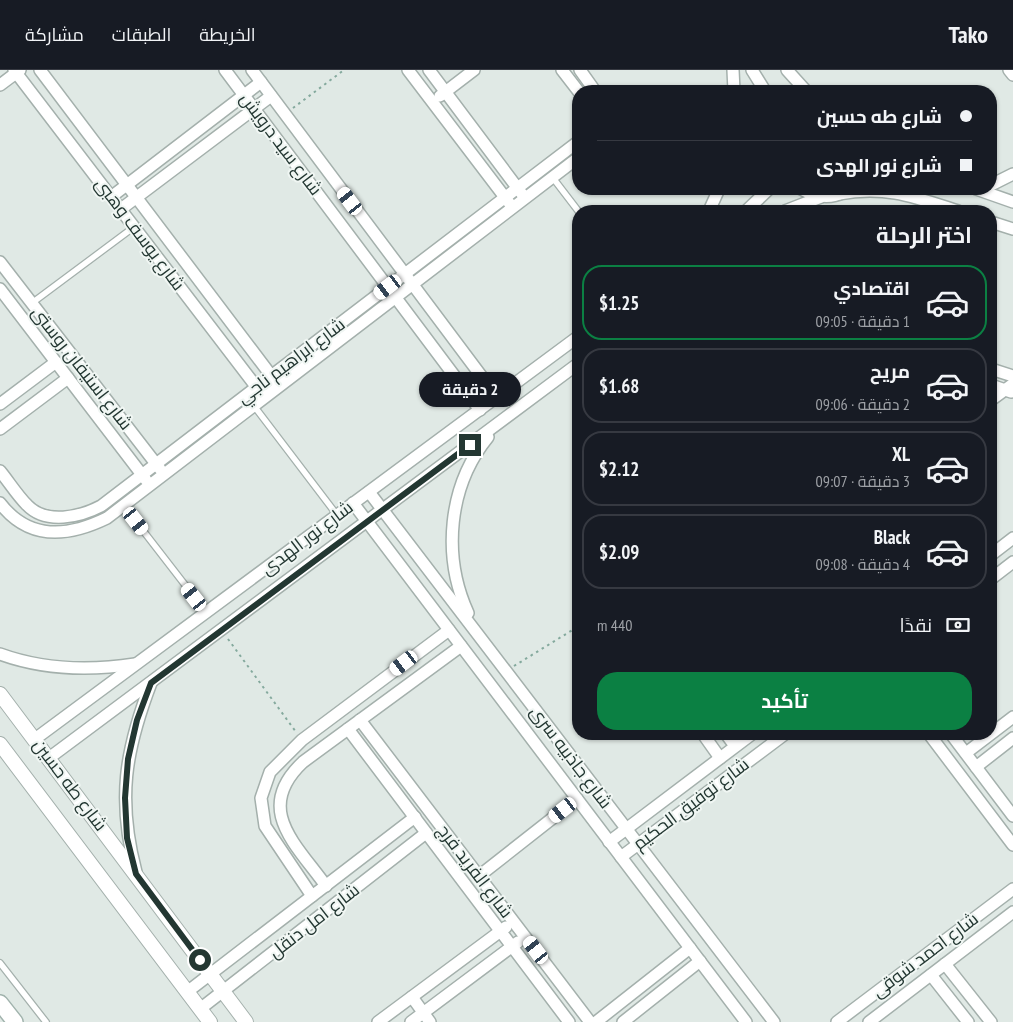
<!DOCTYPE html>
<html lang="ar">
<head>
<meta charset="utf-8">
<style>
	body { margin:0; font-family:"PT Sans Narrow",Cairo,sans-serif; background:#242831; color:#f1f3f6; direction:rtl; height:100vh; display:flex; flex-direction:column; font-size:19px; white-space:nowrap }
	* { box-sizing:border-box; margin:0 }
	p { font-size:16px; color:#9ea1a6 }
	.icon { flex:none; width:28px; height:28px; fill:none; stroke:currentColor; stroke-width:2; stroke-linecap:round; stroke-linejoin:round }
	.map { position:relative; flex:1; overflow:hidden; direction:ltr }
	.sheet { position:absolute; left:572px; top:135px; width:425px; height:535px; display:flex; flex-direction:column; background:#171b24; border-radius:20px; box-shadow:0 1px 4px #0004; direction:rtl }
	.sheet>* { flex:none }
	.hud { position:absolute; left:572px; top:15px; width:425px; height:110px; border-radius:20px; box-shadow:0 1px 4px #0004; direction:rtl; display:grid; align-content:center; height:110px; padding:0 25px; background:#171b24 }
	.end { position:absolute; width:22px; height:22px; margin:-11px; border:6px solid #233732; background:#fff; box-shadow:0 0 0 2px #fff }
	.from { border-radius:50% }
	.bubble { position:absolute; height:35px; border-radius:18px; background:#171b24; box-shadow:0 1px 4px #0004; font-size:16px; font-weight:700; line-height:35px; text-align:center; direction:rtl }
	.car { position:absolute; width:15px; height:30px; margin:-15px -8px; border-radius:6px; box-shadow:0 0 4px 1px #0007; background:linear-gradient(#fff 24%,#345 0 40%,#fff 0 76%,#345 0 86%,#fff 0) }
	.hud b { display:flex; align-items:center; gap:18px; height:48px; font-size:19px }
	.hud b+b { border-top:1px solid #363941 }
	.hud i { width:12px; height:12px; background:#f1f3f6 }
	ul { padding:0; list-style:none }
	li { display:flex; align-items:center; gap:15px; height:75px; margin:0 10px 8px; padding:0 15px; border:2px solid #363941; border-radius:20px }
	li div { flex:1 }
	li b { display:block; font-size:19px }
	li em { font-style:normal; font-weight:700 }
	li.on { border-color:#0b8043 }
	li>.icon { width:45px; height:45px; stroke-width:1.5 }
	h2 { padding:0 25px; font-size:22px; line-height:60px }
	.pay { display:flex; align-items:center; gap:12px; height:55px; padding:0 25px; font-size:19px }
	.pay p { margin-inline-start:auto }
	.button { display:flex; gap:10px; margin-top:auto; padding:10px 25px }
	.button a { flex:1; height:58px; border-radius:20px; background:#0b8043; color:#fff; font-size:20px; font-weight:700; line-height:58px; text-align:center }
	header { display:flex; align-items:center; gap:30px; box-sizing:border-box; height:70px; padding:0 25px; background:#171b24; border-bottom:1px solid #363941 }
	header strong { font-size:24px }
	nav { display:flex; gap:28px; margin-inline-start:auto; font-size:18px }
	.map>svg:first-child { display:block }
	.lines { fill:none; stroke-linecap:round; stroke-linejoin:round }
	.service-casing { stroke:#a4b0ac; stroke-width:8 }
	.minor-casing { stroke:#a4b0ac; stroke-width:14 }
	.tertiary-casing { stroke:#a4b0ac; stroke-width:16 }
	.secondary-casing { stroke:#a1b3ad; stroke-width:18 }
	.path { stroke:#84a99d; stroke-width:2; stroke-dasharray:2.5 4; stroke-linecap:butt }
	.service { stroke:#fff; stroke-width:5.5 }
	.minor { stroke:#fff; stroke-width:11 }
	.tertiary { stroke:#fff; stroke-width:14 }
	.secondary { stroke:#fff; stroke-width:15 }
	.route { stroke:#233732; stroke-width:6 }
	.labels { text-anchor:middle; stroke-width:4; stroke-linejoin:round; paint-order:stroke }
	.street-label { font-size:18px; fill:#233732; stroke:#f0f6f3 }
</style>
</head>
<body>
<header>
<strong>Tako</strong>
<nav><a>الخريطة</a><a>الطبقات</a><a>مشاركة</a></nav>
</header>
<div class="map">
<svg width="1013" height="952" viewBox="0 0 1013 952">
	<rect width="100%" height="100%" fill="#e0e9e5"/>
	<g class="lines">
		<g class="service-casing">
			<g id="service">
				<path d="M 553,108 L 579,142"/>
				<path d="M 32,233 L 134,157"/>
				<path d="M 254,336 L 337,445"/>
				<path d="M 124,436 L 206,542"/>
				<path d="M 0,893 L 46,952"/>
			</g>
		</g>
		<g class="minor-casing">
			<g id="minor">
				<path d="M 14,0 L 261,323"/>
				<path d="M 40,0 L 276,312"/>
				<path d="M 225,0 L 480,340"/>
				<path d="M 252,0 L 497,327"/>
				<path d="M 408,0 L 510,134"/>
				<path d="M 429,0 L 522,124"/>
				<path d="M 562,0 L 579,22"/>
				<path d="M 580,0 L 595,21"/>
				<path d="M 733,0 L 734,21"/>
				<path d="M 752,0 L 765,21"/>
				<path d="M 787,0 L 806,21"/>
				<path d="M 1009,0 L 1013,5"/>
				<path d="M 0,15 L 20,0"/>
				<path d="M 440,26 L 474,0"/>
				<path d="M 991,115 L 1013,104"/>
				<path d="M 801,119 C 815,127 829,130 844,122"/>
				<path d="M 976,119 L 1013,132"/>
				<path d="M 839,124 C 885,115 915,127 958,141"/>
				<path d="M 111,127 L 261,12"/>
				<path d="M 121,139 L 271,26"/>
				<path d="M 709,141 L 719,119"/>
				<path d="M 746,141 L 769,119"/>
				<path d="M 785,141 L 821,127"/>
				<path d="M 991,152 L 1013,159"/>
				<path d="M 0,192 L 160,399"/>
				<path d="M 0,219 L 146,410"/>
				<path d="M 991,299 L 1013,306"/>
				<path d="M 991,315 L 1011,322"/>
				<path d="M 991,330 L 1013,314"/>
				<path d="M 0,334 L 56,292"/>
				<path d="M 0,359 L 68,308"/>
				<path d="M 0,401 C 9,412 17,425 27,435 C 46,455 80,447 101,436 L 579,71"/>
				<path d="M 369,422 L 774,952"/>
				<path d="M 0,433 C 29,471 68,467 107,448 L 579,87"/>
				<path d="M 353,433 L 746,952"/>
				<path d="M 991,485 L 1013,468"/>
				<path d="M 991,509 L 1013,492"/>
				<path d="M 468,543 C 442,486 448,416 488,367"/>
				<path d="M 0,584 C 44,600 89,601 135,594"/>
				<path d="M 360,650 L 590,952"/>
				<path d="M 348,659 L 569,952"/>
				<path d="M 703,664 L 720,688"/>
				<path d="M 726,664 L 735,676"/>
				<path d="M 929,664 L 1013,775"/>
				<path d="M 951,664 L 1013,746"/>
				<path d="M 35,669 L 579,266"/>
				<path d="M 966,683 L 1013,647"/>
				<path d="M 49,688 L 579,293"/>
				<path d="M 976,697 L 1013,668"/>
				<path d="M 609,772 L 752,664"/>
				<path d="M 621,787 L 785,664"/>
				<path d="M 136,802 C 117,730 125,681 151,613"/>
				<path d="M 479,806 L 577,729"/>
				<path d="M 326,816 C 296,774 253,739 303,692 L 461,576"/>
				<path d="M 312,826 L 265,756 L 261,728 L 270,702 L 302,670 L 449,560"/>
				<path d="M 945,894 L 991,952"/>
				<path d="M 931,905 L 968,952"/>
				<path d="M 187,922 L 415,747"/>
				<path d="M 412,927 L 430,952"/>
				<path d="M 200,939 L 426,763"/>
				<path d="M 378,952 L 506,857"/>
				<path d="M 411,952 L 518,872"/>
				<path d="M 596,952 L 690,878"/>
				<path d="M 623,952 L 700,891"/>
				<path d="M 837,952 L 1013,819"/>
				<path d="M 869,952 L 1013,842"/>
			</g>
		</g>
		<g class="tertiary-casing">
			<g id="tertiary">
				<path d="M 0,624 L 246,952"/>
				<path d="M 0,674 L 210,952"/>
			</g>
		</g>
		<g class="secondary-casing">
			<path id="secondary" d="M 0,933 L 15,952"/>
		</g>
		<g class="path">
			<path d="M 293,38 L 344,0"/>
			<path d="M 228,569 L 296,662"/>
			<path d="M 514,596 L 579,556"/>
		</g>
		<use href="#service" class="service"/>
		<use href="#minor" class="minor"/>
		<use href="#tertiary" class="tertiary"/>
		<use href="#secondary" class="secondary"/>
	</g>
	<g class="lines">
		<path class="route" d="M 200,890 L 136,804 L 127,768 L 125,728 L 128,689 L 137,650 L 151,613 L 470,375"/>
	</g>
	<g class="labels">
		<g class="street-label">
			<text transform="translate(281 74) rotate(53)" y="6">شارع سيد درويش</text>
			<text transform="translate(140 164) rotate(53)" y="6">شارع يوسف وهبى</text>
			<text transform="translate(291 291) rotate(-37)" y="6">شارع ابراهيم ناجي</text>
			<text transform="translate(82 298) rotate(52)" y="6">شارع استيفان روستى</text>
			<text transform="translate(307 468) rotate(-37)" y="6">شارع نور الهدى</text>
			<text transform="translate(571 687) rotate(53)" y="6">شارع جاذبيه سرى</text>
			<text transform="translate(70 715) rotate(53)" y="6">شارع طه حسين</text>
			<text transform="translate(691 734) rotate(-37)" y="6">شارع توفيق الحكيم</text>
			<text transform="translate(475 801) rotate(53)" y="6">شارع الفريد فرج</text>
			<text transform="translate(314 851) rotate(-38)" y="6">شارع امل دنقل</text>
			<text transform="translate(925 885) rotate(-37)" y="6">شارع احمد شوقى</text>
		</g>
	</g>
</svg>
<i class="end from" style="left:200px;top:890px"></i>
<i class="end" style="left:470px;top:375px"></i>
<div class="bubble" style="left:419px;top:302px;width:102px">2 دقيقة</div>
<i class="car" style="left:350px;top:131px;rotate:323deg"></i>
<i class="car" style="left:388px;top:217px;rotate:233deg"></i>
<i class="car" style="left:136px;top:451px;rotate:142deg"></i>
<i class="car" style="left:194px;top:527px;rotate:322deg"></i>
<i class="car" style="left:404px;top:593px;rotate:233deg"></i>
<i class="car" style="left:563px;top:740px;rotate:232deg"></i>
<i class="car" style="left:536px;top:880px;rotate:323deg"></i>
<div class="hud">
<b><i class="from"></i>شارع طه حسين</b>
<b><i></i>شارع نور الهدى</b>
</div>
<section class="sheet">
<h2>اختر الرحلة</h2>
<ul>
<li class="on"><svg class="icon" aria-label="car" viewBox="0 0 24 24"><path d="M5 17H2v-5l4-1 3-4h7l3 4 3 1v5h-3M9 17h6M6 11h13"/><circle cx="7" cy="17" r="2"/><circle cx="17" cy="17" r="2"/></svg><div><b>اقتصادي</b><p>1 دقيقة · 09:05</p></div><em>$1.25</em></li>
<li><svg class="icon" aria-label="car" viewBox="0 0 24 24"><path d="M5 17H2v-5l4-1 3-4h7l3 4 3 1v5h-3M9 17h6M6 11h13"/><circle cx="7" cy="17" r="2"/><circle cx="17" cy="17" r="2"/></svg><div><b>مريح</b><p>2 دقيقة · 09:06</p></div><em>$1.68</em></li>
<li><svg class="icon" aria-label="car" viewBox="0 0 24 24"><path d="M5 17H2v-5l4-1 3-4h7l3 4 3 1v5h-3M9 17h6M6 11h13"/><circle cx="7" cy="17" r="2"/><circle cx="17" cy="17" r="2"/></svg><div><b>XL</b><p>3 دقيقة · 09:07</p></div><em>$2.12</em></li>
<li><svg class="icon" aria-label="car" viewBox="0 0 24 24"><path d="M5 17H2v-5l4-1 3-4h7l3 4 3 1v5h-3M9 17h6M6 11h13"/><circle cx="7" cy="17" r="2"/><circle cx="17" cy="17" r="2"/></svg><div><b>Black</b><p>4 دقيقة · 09:08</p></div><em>$2.09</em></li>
</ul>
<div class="pay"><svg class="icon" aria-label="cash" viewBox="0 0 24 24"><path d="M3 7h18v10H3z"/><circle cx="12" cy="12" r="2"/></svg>نقدًا<p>440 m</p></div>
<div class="button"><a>تأكيد</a></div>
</section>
</div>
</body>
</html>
